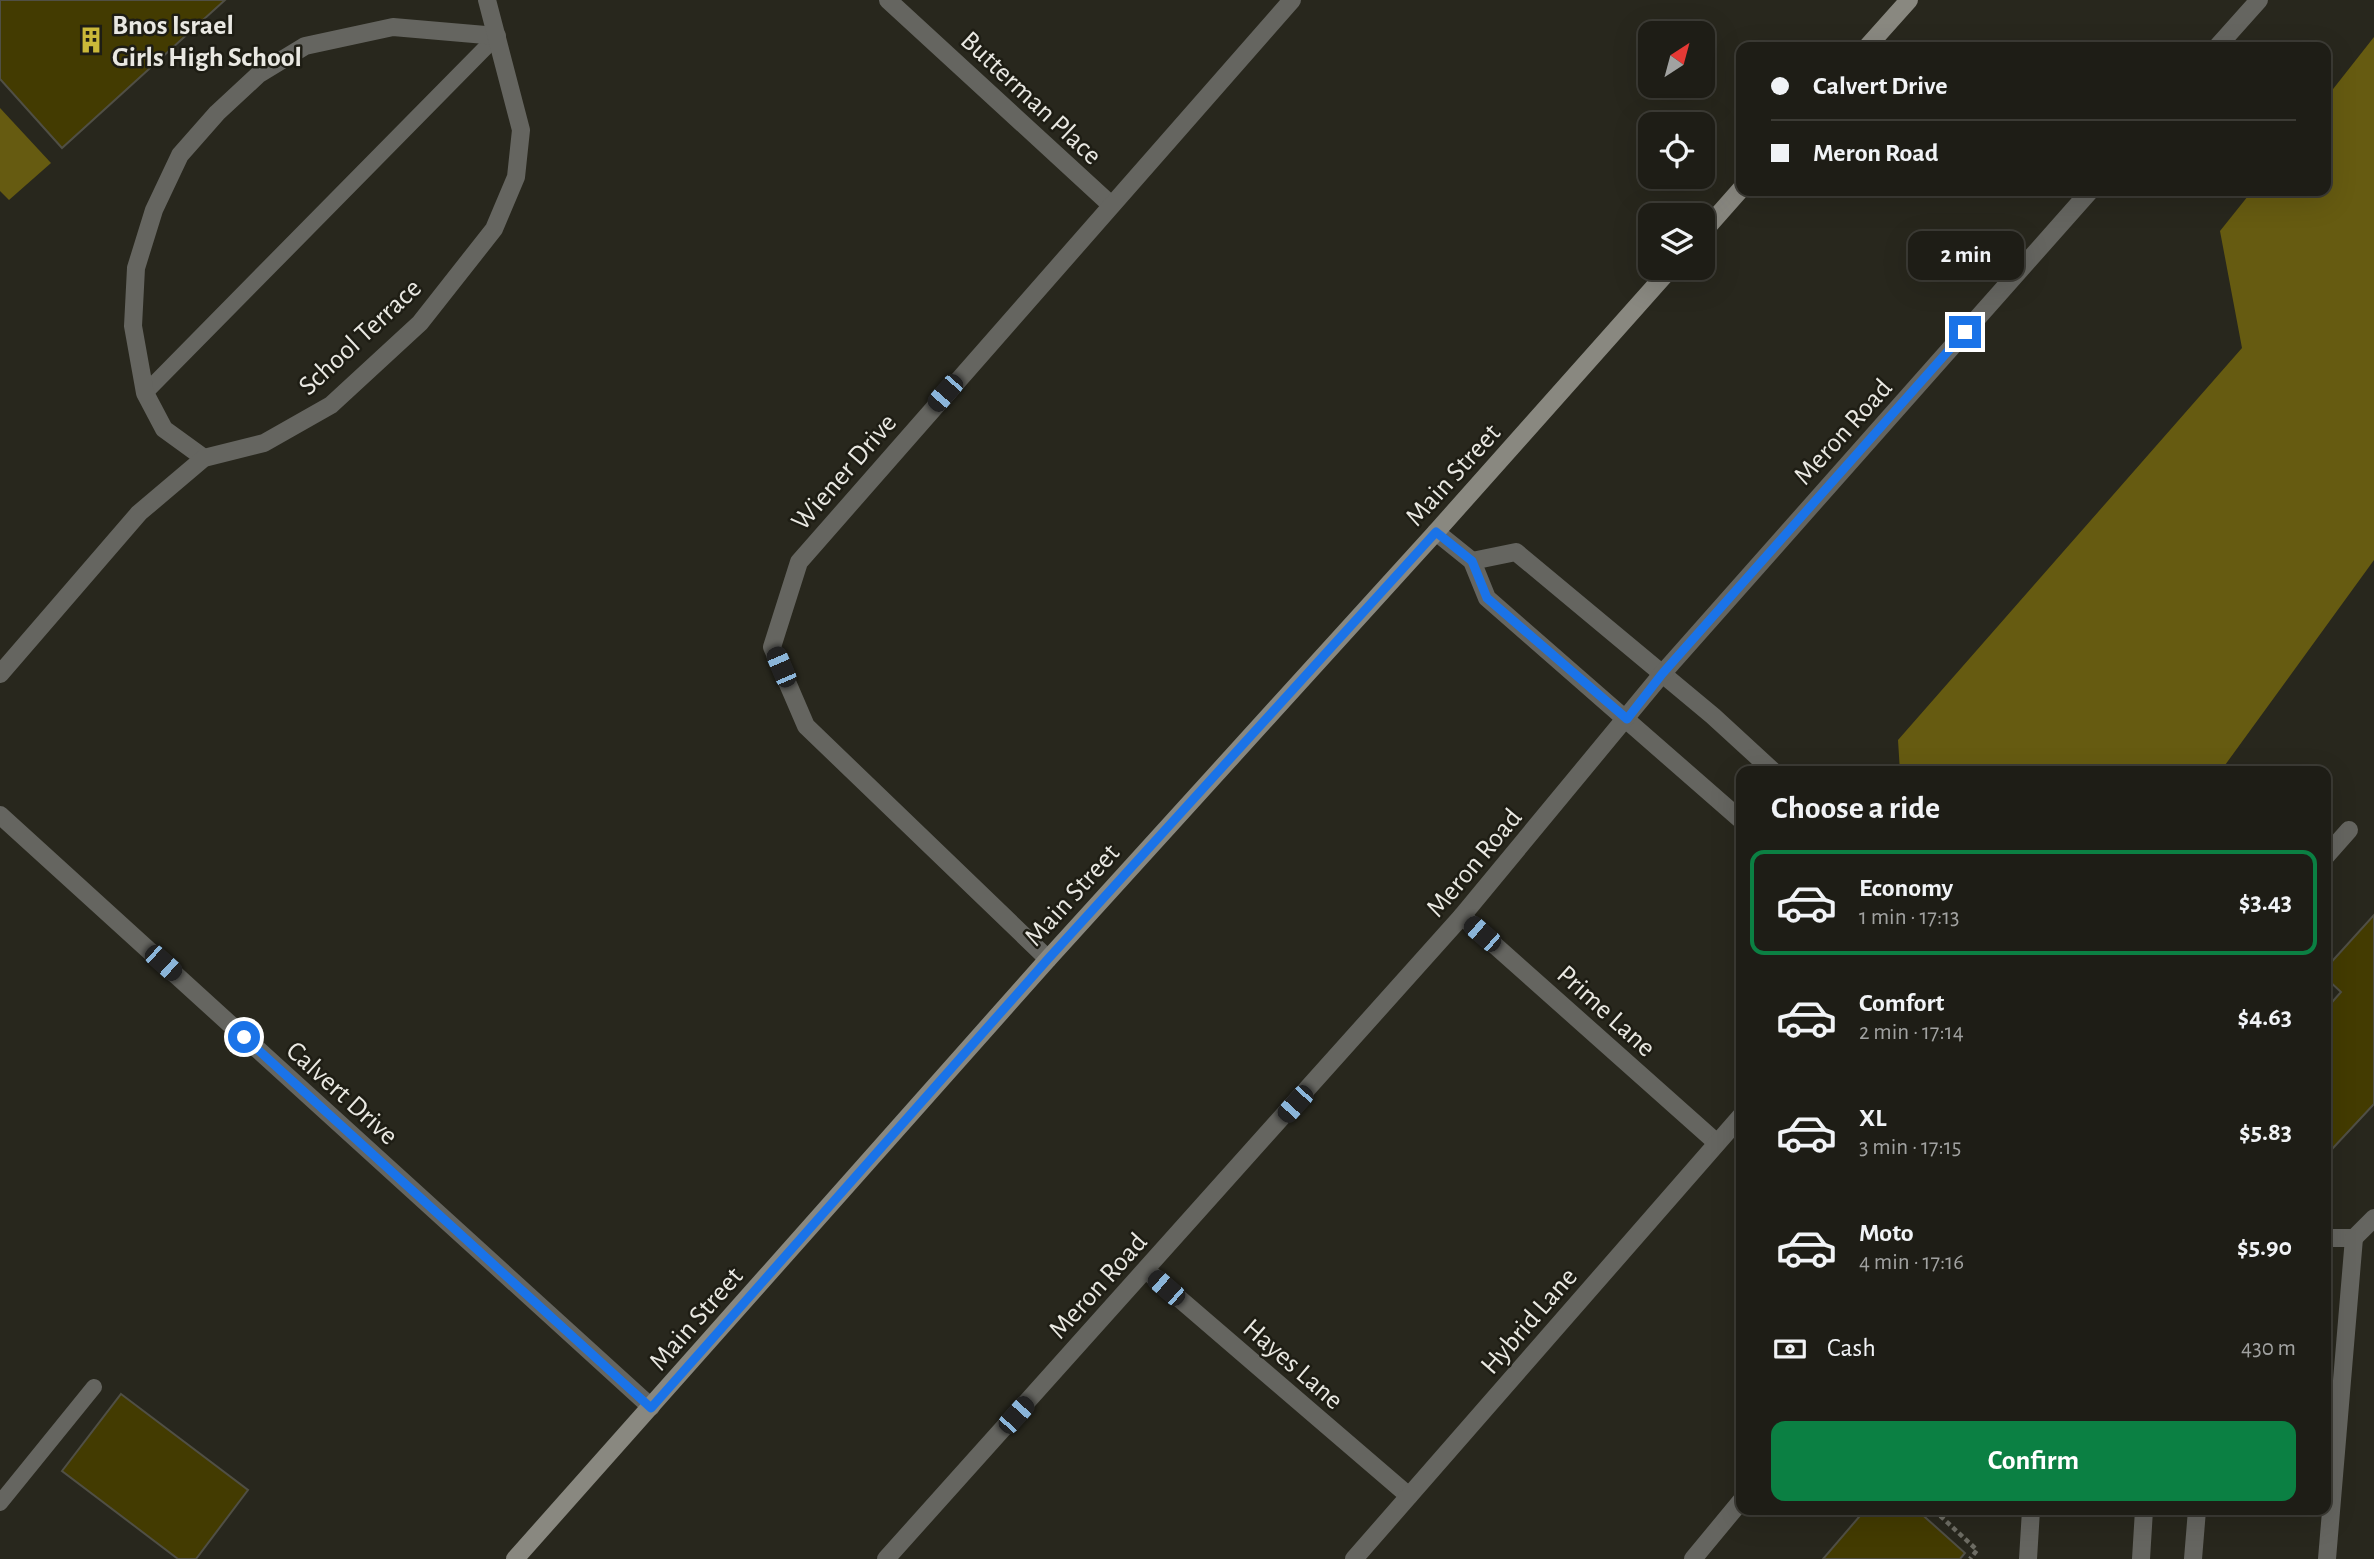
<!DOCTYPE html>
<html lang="en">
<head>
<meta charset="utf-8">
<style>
	body { margin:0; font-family:"Alegreya Sans",sans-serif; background:#2b2a23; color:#f1f3f6; height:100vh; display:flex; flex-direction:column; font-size:26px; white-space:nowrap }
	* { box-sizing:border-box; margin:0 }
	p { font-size:23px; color:#a1a2a1 }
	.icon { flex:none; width:38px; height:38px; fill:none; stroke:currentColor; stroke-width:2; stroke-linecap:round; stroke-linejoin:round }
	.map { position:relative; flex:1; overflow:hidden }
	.details { position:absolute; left:1736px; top:766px; width:595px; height:749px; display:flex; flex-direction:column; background:#1e1d16; border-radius:14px; box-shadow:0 7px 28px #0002,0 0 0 2px #3c3b35 }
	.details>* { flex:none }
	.guide { position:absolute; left:1736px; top:42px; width:595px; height:154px; border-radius:14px; box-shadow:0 7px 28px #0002,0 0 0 2px #3c3b35; display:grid; align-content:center; height:154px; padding:0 35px; background:#1e1d16 }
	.needle { width:46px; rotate:36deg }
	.controls { position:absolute; left:1638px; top:21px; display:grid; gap:14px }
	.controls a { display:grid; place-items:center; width:77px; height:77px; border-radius:14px; background:#1e1d16; box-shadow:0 7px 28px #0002,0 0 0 2px #3c3b35; font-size:35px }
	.end { position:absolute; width:32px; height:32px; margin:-16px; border:9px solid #1a73e8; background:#fff; box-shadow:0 0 0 4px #fff }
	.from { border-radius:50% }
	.bubble { position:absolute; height:49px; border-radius:14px; background:#1e1d16; box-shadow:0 7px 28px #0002,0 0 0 2px #3c3b35; font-size:23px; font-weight:700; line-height:49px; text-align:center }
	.car { position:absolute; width:21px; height:42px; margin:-21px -10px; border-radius:9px; box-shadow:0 0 5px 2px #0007; background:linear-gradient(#222 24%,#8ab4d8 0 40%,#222 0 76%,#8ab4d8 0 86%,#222 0) }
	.guide b { display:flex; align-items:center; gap:24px; height:66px; font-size:26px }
	.guide b+b { border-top:2px solid #3c3b35 }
	.guide i { width:18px; height:18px; background:#f1f3f6 }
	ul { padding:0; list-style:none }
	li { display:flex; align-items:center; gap:21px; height:105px; margin:0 14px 10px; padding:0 21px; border:4px solid transparent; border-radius:14px }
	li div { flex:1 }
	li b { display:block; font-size:26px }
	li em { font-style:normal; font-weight:700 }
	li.on { border-color:#0b8043 }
	li>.icon { width:63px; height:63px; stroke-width:1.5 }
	h2 { padding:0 35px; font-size:32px; line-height:84px }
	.pay { display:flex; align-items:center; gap:18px; height:77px; padding:0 35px; font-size:26px }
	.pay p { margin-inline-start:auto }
	.primary-button { display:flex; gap:14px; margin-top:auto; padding:14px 35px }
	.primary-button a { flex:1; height:80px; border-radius:14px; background:#0b8043; color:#fff; font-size:28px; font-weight:700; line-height:80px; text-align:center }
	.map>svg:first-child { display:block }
	.water { fill:#665b11 }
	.building { fill:#433b01; stroke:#504f45; stroke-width:2 }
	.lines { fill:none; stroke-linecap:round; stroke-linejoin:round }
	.path { stroke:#6e6d64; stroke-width:4.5; stroke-dasharray:5 3.5; stroke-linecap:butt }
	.lane { stroke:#656560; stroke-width:16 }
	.street { stroke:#656560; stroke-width:18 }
	.secondary { stroke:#898880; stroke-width:18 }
	.route { stroke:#1a73e8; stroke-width:9 }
	.labels { text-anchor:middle; stroke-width:5; stroke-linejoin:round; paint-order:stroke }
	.poi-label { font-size:28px; font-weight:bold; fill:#e9e8e2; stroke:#1e1d14; text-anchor:start }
	.street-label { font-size:28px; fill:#e9e8e2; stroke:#1e1d14 }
</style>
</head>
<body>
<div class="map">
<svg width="2374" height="1559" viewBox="0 0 2374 1559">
	<rect width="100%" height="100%" fill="#28271d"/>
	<g class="water">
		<path d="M 2374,37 L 2374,560 L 2220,772 L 1900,772 L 1898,740 L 2242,348 L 2220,231 L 2252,191 L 2326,191 L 2326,98 Z"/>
		<path d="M 0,108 L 51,163 L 9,200 L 0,191 Z"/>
	</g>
	<g class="building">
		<path d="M 0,0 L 225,0 L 62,148 L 0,79 Z"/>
		<path d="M 2374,915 L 2374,1104 L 2333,1148 L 2326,1142 L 2326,1009 L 2341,992 L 2326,978 L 2326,968 Z"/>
		<path d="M 121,1394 L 248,1490 L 196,1559 L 178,1559 L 62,1471 Z"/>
		<path d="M 1865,1510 L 1917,1510 L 1965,1553 L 1960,1559 L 1823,1559 Z"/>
	</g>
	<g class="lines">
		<path class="path" d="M 1934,1510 L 1977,1550 L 1970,1559"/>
		<g class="lane">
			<path d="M 145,393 L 497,36"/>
			<path d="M 0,1503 L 94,1387"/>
		</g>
		<g class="street">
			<path d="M 888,0 L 1110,204"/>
			<path d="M 2217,47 L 2259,0"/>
			<path d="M 204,458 L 164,429 L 145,393 L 133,326 L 136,268 L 154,210 L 180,155 L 217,113 L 259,74 L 305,46 L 393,27 L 497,36"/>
			<path d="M 1436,532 L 1472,561 L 1487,598 L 1741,820"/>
			<path d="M 1472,561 L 1516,552 L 1713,716 L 1774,772"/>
			<path d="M 0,674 L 139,513 L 204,458 L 264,443 L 331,405 L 420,323 L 494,229 L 516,177 L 521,130 L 487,0"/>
			<path d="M 0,815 L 651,1407"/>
			<path d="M 2326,856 L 2349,830"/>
			<path d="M 1462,916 L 1717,1143"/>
			<path d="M 1048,959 L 806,726 L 772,647 L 799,562 L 1292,0"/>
			<path d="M 2326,1238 L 2354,1238 L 2374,1218"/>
			<path d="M 1146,1270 L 1409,1496"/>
			<path d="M 886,1559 L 1462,916 L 1662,674 L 2090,191"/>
			<path d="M 1354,1559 L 1741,1116"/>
			<path d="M 1693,1559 L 1741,1501"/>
			<path d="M 2028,1559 L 2031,1510"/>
			<path d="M 2141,1559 L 2144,1510"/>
			<path d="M 2193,1559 L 2197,1510"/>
			<path d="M 2327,1559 L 2354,1238"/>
		</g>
		<g class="secondary">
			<path d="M 1867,47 L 1909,0"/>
			<path d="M 1703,232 L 1741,189"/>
			<path d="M 515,1559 L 1048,959 L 1436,532 L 1671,268"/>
		</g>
	</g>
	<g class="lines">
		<path class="route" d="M 244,1037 L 651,1408 L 1048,959 L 1436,532 L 1472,561 L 1487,598 L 1627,719 L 1662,674 L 1965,332"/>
	</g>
	<defs>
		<g id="building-bare" transform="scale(2.1)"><path d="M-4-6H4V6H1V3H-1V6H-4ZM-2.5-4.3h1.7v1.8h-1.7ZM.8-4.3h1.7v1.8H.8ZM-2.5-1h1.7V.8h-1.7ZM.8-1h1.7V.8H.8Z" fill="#cbb939" stroke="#1e1d14" stroke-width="2.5" paint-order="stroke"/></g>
	</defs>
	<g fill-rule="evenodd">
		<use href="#building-bare" x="91" y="40"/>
	</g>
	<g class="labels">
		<g class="poi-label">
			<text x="112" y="34">Bnos Israel<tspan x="112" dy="32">Girls High School</tspan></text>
		</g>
		<g class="street-label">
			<text transform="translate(1032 97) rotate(43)" y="10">Butterman Place</text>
			<text transform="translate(359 336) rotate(-43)" y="10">School Terrace</text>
			<text transform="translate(1842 431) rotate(-48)" y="10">Meron Road</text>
			<text transform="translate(843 471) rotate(-49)" y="10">Wiener Drive</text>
			<text transform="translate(1452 474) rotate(-48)" y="10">Main Street</text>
			<text transform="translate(1473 862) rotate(-50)" y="10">Meron Road</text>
			<text transform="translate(1071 894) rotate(-48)" y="10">Main Street</text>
			<text transform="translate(1607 1010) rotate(42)" y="10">Prime Lane</text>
			<text transform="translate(343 1092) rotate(42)" y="10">Calvert Drive</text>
			<text transform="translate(1097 1285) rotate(-48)" y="10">Meron Road</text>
			<text transform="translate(695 1318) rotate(-49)" y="10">Main Street</text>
			<text transform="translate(1528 1320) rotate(-49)" y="10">Hybrid Lane</text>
			<text transform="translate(1294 1363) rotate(41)" y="10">Hayes Lane</text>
		</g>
	</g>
</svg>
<div class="controls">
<a><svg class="needle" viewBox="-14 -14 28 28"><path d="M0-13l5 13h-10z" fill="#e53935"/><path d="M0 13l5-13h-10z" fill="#a1a2a1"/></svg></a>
<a><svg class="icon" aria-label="locate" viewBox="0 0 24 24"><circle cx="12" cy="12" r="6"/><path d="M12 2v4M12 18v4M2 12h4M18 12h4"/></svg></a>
<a><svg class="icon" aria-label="layers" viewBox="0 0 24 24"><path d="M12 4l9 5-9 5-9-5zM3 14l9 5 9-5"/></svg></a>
</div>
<i class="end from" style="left:244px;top:1037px"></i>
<i class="end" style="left:1965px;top:332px"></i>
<div class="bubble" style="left:1908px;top:231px;width:116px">2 min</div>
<i class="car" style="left:945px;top:393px;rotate:221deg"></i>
<i class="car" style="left:781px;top:667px;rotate:337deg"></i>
<i class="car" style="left:1482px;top:934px;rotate:311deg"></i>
<i class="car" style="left:163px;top:963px;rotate:132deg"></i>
<i class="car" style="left:1295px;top:1104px;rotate:222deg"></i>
<i class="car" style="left:1166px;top:1288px;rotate:311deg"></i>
<i class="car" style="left:1016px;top:1415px;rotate:42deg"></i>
<div class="guide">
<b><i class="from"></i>Calvert Drive</b>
<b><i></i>Meron Road</b>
</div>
<section class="details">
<h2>Choose a ride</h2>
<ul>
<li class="on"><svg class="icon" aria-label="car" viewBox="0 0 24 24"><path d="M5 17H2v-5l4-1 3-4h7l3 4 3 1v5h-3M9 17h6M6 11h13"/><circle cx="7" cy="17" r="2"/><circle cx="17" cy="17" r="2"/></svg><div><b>Economy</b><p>1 min · 17:13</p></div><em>$3.43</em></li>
<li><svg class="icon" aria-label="car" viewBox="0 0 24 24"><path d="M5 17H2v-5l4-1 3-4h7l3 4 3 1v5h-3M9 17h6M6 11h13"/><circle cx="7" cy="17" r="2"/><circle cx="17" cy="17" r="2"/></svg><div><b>Comfort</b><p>2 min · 17:14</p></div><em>$4.63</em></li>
<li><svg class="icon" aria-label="car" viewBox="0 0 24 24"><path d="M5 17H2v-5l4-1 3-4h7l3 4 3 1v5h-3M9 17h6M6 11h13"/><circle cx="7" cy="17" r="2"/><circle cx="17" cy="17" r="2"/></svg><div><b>XL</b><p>3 min · 17:15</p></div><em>$5.83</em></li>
<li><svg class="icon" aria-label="car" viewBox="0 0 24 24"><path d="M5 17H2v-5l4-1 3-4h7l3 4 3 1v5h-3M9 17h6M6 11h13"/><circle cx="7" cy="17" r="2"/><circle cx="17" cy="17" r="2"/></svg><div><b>Moto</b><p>4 min · 17:16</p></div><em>$5.90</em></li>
</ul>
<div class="pay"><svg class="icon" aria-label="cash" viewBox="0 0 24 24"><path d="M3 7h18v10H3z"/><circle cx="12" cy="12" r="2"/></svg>Cash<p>430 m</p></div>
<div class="primary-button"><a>Confirm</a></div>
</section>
</div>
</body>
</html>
